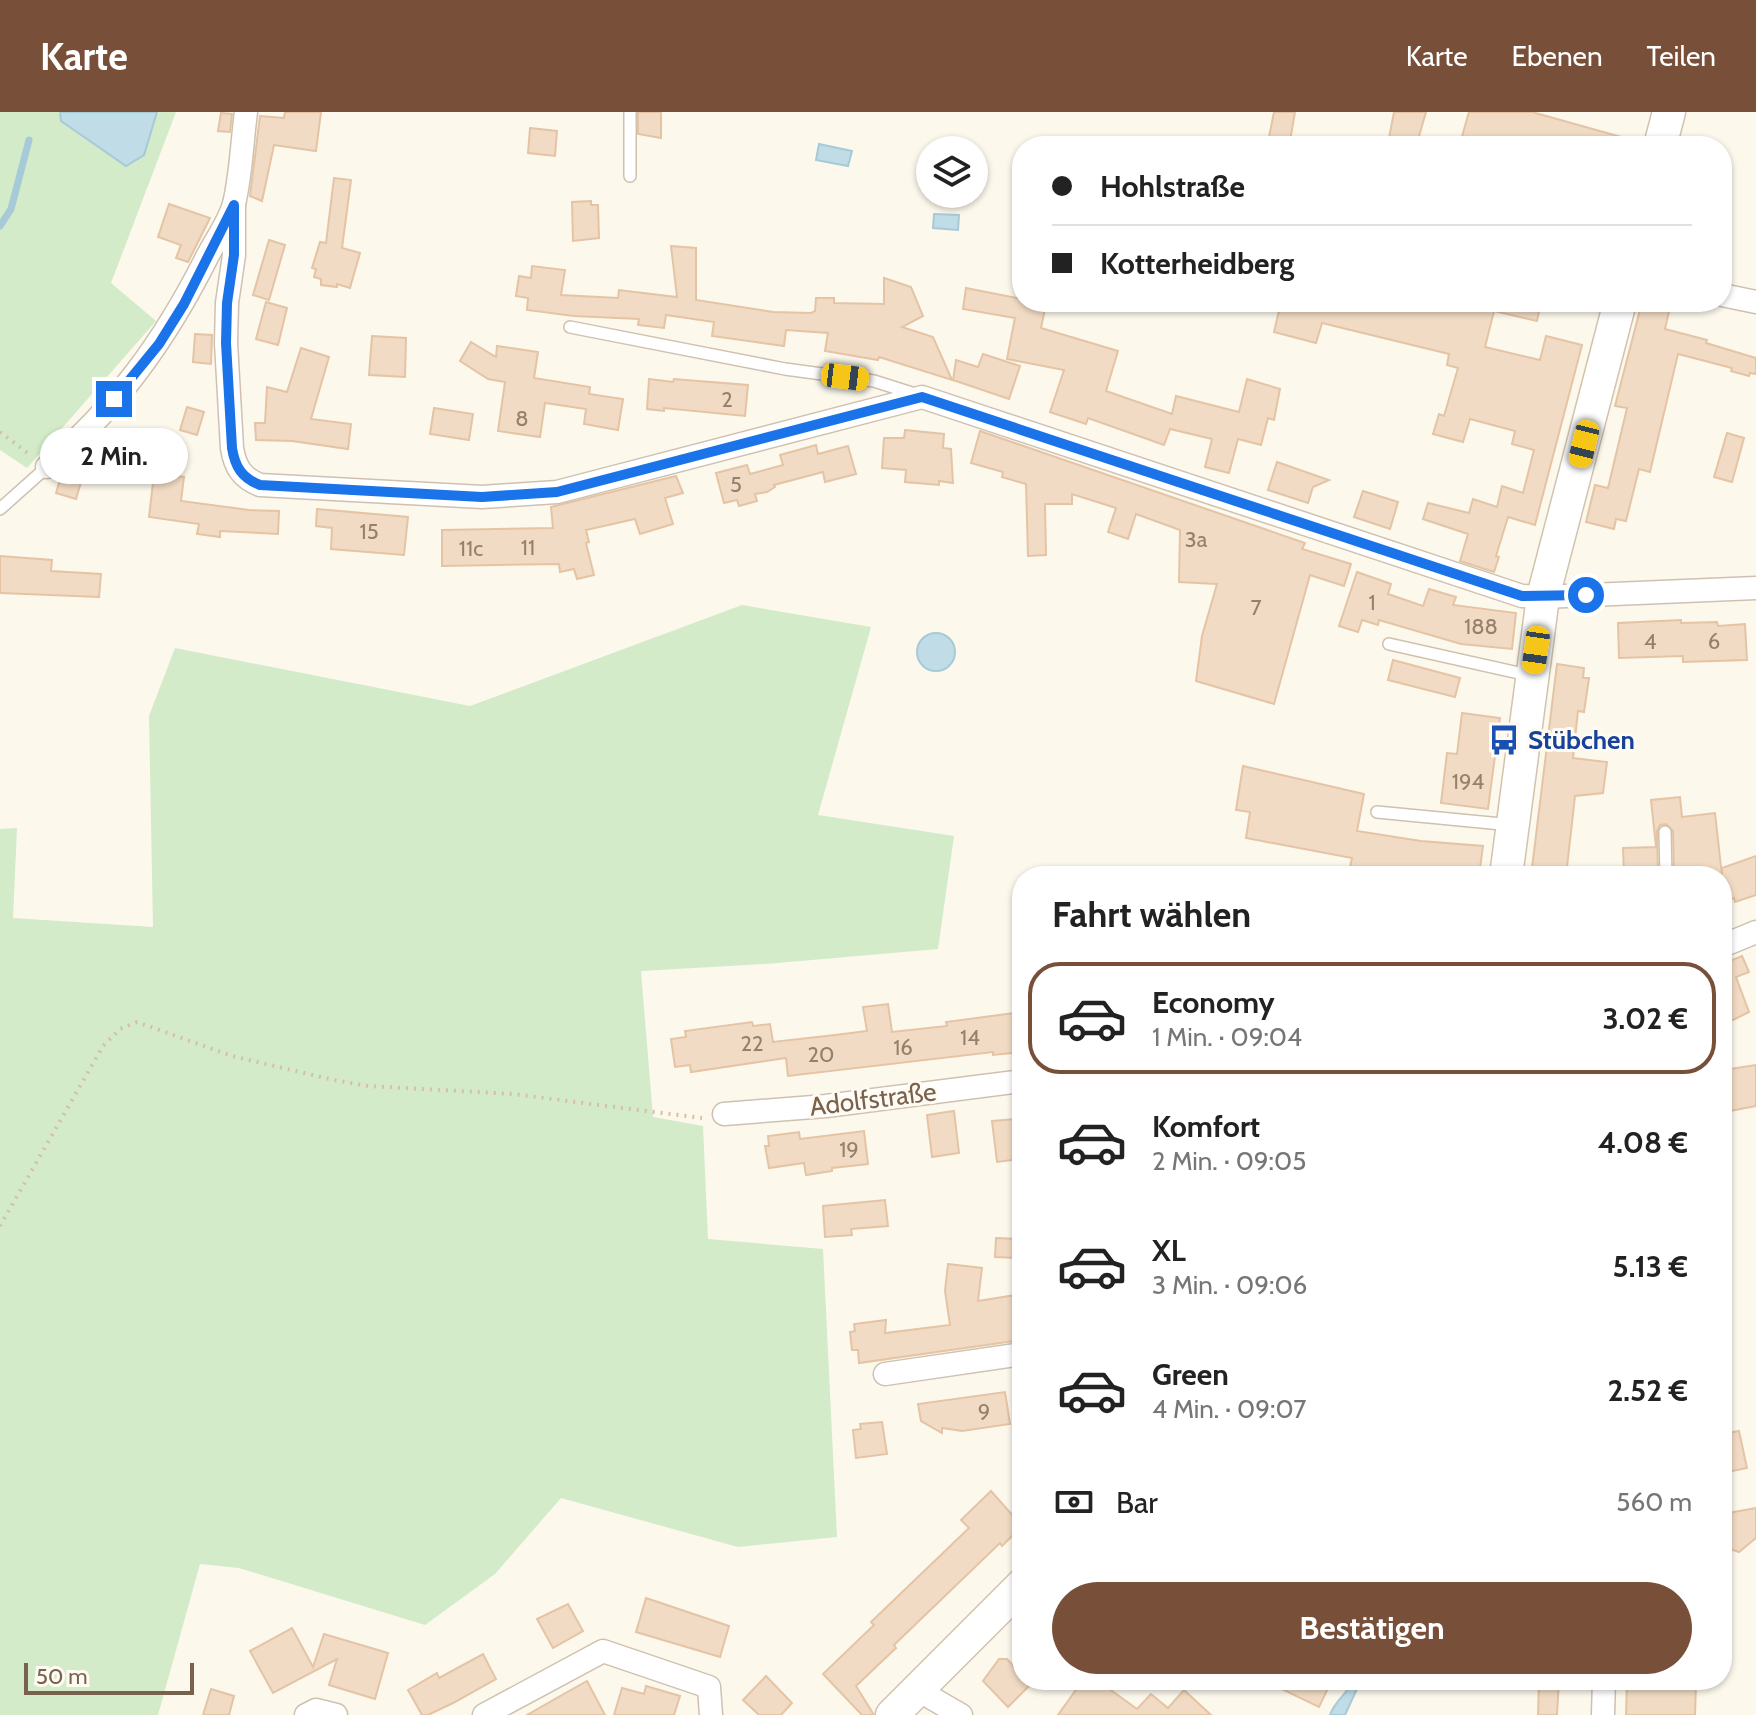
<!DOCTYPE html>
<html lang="de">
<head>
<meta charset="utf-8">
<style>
	body { margin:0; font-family:Cabin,sans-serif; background:#f6f6f6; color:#222; height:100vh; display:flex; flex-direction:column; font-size:30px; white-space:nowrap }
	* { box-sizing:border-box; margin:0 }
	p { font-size:26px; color:#767676 }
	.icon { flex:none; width:44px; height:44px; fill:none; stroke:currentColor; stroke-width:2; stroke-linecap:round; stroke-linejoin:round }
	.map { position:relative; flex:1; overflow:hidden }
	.sheet { position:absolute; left:1012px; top:754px; width:720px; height:824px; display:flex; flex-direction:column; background:#fff; border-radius:32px; box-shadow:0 2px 6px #0004 }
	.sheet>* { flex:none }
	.top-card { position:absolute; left:1012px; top:24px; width:720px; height:176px; border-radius:32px; box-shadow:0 2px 6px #0004; display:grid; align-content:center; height:176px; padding:0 40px; background:#fff }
	.buttons { position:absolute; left:916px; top:24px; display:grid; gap:16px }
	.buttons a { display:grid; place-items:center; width:72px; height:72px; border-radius:50%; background:#fff; box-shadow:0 2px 6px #0004; font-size:40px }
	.scale { position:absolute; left:24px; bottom:20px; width:170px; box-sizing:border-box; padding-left:8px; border:4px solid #78624e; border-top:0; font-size:22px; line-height:28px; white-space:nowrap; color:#78624e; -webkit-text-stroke:6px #fffbf3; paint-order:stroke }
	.end { position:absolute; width:36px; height:36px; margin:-18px; border:10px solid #1a73e8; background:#fff; box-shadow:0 0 0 4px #fff }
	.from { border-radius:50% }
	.bubble { position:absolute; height:56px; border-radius:28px; background:#fff; box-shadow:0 2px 6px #0004; font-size:26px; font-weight:700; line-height:56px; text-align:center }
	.car { position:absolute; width:24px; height:48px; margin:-24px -12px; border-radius:10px; box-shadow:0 0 6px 2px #0007; background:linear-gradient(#f5c518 24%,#345 0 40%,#f5c518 0 76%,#345 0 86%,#f5c518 0) }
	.top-card b { display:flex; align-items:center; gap:28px; height:76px; font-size:30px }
	.top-card b+b { border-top:2px solid #e0e0e0 }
	.top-card i { width:20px; height:20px; background:#222 }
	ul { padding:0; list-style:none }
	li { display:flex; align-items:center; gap:24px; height:112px; margin:0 16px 12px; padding:0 24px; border:4px solid transparent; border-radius:32px }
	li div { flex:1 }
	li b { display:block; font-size:30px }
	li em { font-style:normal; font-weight:700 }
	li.on { border-color:#784f39 }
	li>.icon { width:72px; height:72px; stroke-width:1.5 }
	h2 { padding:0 40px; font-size:36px; line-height:96px }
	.pay { display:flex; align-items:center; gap:20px; height:88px; padding:0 40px; font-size:30px }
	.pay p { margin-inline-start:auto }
	.primary-button { display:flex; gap:16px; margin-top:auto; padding:16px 40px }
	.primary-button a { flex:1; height:92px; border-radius:48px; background:#784f39; color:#fff; font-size:32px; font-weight:700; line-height:92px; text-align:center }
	header { display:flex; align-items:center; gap:48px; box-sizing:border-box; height:112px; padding:0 40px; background:#784f39; color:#fff }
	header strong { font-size:38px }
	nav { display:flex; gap:44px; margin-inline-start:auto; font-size:28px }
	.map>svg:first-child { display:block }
	.green { fill:#d3ebc9 }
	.water { fill:#c0dce6; stroke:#a6cad8; stroke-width:2 }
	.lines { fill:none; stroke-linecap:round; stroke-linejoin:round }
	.stream { stroke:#a6cad8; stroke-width:7 }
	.building { fill:#f1dbc4; stroke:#e4c4a4; stroke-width:2 }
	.lane-casing { stroke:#cfc1b0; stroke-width:14 }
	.street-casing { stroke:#cfc1b0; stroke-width:25 }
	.secondary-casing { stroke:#d2c3ae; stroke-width:35 }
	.path { stroke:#d7bfa6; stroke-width:4; stroke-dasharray:2 6; stroke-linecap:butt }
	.lane { stroke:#fff; stroke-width:11 }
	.street { stroke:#fff; stroke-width:22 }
	.secondary { stroke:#fff; stroke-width:32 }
	.route { stroke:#1a73e8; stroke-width:10 }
	.labels { text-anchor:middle; stroke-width:6; stroke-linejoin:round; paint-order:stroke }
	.number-label { font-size:22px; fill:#96806c }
	.transit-label { font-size:26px; font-weight:bold; fill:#164399; stroke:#fffbf3; text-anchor:start }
	.street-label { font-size:26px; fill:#78624e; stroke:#fffbf3 }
</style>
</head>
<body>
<header>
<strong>Karte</strong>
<nav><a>Karte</a><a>Ebenen</a><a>Teilen</a></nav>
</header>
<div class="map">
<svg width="1756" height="1603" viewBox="0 0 1756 1603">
	<rect width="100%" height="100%" fill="#fcf8ec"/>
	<g class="green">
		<path d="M 0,0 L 176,0 L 111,171 L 156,209 L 27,356 L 0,338 Z"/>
		<path d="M 742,493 L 871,515 L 818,703 L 954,724 L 938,837 L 766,852 L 641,859 L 653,1005 L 703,1014 L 708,1127 L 823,1137 L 837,1425 L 738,1435 L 561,1386 L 495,1462 L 425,1513 L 239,1456 L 200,1452 L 158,1603 L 0,1603 L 0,717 L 17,716 L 13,806 L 153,815 L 149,604 L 175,536 L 470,594 Z"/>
	</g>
	<g class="water">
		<path d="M 60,0 L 157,0 L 144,43 L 126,54 L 61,9 Z"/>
		<path d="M 819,32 L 852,39 L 848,54 L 816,48 Z"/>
		<path d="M 934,102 L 959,103 L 958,118 L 933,116 Z"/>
		<circle cx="936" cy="540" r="19"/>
		<path d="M 1354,1568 L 1361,1568 L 1345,1603 L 1330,1603 C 1334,1590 1347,1582 1354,1568 Z"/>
	</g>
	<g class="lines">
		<path class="stream" d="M 0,114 L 11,97 L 29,28"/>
	</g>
	<g class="building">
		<path d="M 285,0 L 321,0 L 316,39 L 274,33 L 262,89 L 250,84 L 260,4 L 284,6 Z"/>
		<path d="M 638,0 L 661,0 L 661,26 L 638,22 Z"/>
		<path d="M 1274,0 L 1295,0 L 1290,29 L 1269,25 Z"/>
		<path d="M 1394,0 L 1426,0 L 1417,31 L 1389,26 Z"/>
		<path d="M 1469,0 L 1532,0 L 1632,28 L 1631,34 L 1482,34 L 1461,28 Z"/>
		<path d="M 221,1 L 232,2 L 230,20 L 218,19 Z"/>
		<path d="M 530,16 L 557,19 L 555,44 L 528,41 Z"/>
		<path d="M 334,66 L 351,68 L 342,136 L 360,141 L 350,176 L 337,172 L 337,175 L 321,173 L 321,167 L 314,165 L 316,157 L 312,156 L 320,130 L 326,131 Z"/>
		<path d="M 591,89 L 591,93 L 598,93 L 599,126 L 573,129 L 572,90 Z"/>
		<path d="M 169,92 L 210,106 L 188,150 L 176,146 L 181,133 L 158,125 Z"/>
		<path d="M 269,128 L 285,133 L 269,188 L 253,183 Z"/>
		<path d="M 671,134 L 696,136 L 696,188 L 773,200 L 811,201 L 815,199 L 816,186 L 834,186 L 834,191 L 884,192 L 884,166 L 911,175 L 923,204 L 902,215 L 933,225 L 952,268 L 879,245 L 878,248 L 825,239 L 828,221 L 786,218 L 784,234 L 712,224 L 714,210 L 666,203 L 664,216 L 638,213 L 639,207 L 574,204 L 527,198 L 528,186 L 516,184 L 519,164 L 531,166 L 532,154 L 565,158 L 561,183 L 618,186 L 619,178 L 677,185 Z"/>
		<path d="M 966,176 L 1022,187 L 1022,190 L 1046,192 L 1041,216 L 1118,239 L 1106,279 L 1172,302 L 1176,284 L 1239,300 L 1247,267 L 1280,277 L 1274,308 L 1268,306 L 1261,333 L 1238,327 L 1229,361 L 1205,355 L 1212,327 L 1170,317 L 1164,333 L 1088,306 L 1086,312 L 1050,300 L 1064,258 L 1007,247 L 1015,206 L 963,197 Z"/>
		<path d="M 266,190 L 287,196 L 278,233 L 256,227 Z"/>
		<path d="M 1281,190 L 1541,190 L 1537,209 L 1494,199 L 1485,235 L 1540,248 L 1546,224 L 1582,233 L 1535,413 L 1508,405 L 1496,444 L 1499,445 L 1494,460 L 1460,449 L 1468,422 L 1423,407 L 1428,391 L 1469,401 L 1473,387 L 1497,395 L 1502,374 L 1523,381 L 1534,338 L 1512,332 L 1515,319 L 1470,307 L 1463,330 L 1433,322 L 1439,302 L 1444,304 L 1458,256 L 1447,253 L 1449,242 L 1322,211 L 1316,231 L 1274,220 Z"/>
		<path d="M 1642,190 L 1670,195 L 1665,217 L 1707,228 L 1706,231 L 1756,246 L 1756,262 L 1750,261 L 1749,264 L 1731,259 L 1732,256 L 1678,242 L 1650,360 L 1639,357 L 1626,409 L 1616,407 L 1614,417 L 1586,410 L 1595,373 L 1608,376 L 1627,296 L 1615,294 Z"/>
		<path d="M 195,222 L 212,223 L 211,252 L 193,250 Z"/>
		<path d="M 372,224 L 406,226 L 405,265 L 369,263 Z"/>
		<path d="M 471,230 L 496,245 L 497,234 L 538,240 L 534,266 L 590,275 L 589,282 L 623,287 L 618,318 L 584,312 L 586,297 L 545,291 L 540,325 L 498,319 L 505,270 L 488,267 L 460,249 Z"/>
		<path d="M 301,236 L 329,245 L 311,307 L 351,312 L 348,337 L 292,329 L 256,328 L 255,311 L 265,311 L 267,275 L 287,280 Z"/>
		<path d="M 983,242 L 1020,254 L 1009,287 L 953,268 L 956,248 L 978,255 Z"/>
		<path d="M 649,267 L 673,270 L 674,267 L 748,273 L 745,304 L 664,296 L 664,299 L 647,297 Z"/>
		<path d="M 187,295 L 204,300 L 197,323 L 180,318 Z"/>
		<path d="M 434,296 L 473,302 L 469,328 L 430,322 Z"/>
		<path d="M 905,318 L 944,322 L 943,336 L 951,337 L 953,371 L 939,369 L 939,373 L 905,370 L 906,358 L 882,356 L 884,326 L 904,326 Z"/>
		<path d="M 980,319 L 1305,431 L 1302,437 L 1351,452 L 1344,474 L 1310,463 L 1274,592 L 1196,569 L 1202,524 L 1217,472 L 1179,470 L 1180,418 L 1136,402 L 1128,427 L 1108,420 L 1116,396 L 1072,382 L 1072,392 L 1045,392 L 1046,443 L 1028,444 L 1026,372 L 1002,365 L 1003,360 L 971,351 Z"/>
		<path d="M 1727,321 L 1744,326 L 1732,370 L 1714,365 Z"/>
		<path d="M 816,333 L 818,342 L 848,334 L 856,362 L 825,370 L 823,360 L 774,373 L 775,375 L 767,380 L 755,382 L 757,389 L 739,394 L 737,388 L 724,391 L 716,361 L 747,353 L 750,362 L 783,353 L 780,343 Z"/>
		<path d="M 1277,350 L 1329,368 L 1313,375 L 1308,391 L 1268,378 Z"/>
		<path d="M 62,361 L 82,367 L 76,387 L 56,381 Z"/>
		<path d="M 154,362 L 184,365 L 181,389 L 249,398 L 279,399 L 278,422 L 220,419 L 220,425 L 197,422 L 199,412 L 149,405 Z"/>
		<path d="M 676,364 L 683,381 L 665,386 L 673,412 L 640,422 L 635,407 L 586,418 L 589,430 L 586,431 L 594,463 L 577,467 L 574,457 L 560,460 L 559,452 L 442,454 L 442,418 L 553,416 L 551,395 Z"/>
		<path d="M 1363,379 L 1398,390 L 1390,417 L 1354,405 Z"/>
		<path d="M 317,397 L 408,405 L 404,443 L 331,437 L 332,416 L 316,414 Z"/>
		<path d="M 0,444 L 52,448 L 51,459 L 101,462 L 99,485 L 0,481 Z"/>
		<path d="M 1357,460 L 1391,472 L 1388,482 L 1423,494 L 1429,477 L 1456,485 L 1453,493 L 1516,501 L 1512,537 L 1461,532 L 1379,508 L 1378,513 L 1362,508 L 1358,520 L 1339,514 Z"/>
		<path d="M 1681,508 L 1681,511 L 1717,510 L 1718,514 L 1745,512 L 1747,548 L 1683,550 L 1683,544 L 1619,546 L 1618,511 Z"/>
		<path d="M 1393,548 L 1460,566 L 1455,585 L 1388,568 Z"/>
		<path d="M 1557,552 L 1584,556 L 1583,566 L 1589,566 L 1584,600 L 1578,599 L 1573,646 L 1607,650 L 1603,681 L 1575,684 L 1566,764 L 1531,764 Z"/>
		<path d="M 1462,601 L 1500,606 L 1488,697 L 1441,691 L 1447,641 L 1457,642 Z"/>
		<path d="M 1243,654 L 1364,682 L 1357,719 L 1421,729 L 1483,734 L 1479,764 L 1348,764 L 1352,746 L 1246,726 L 1250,700 L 1236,698 Z"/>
		<path d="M 1680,685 L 1682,705 L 1715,701 L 1722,764 L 1674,764 L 1673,719 L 1666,712 L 1660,713 L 1657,719 L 1658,764 L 1624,764 L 1623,736 L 1656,735 L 1651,688 Z"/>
		<path d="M 1756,744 L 1756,783 L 1735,790 L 1734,786 L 1722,791 L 1722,756 Z"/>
		<path d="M 1742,844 L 1749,860 L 1736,865 L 1749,900 L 1733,908 L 1722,908 L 1722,848 L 1729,846 L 1730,849 Z"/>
		<path d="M 888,892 L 892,920 L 947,914 L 946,910 L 1022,900 L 1022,940 L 993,943 L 993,940 L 788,964 L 786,946 L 691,960 L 690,953 L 675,955 L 671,927 L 686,925 L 685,919 L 752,910 L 753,914 L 770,912 L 773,930 L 835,923 L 867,919 L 863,895 Z"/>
		<path d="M 1756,953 L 1756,994 L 1730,999 L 1723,958 Z"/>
		<path d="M 954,999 L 959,1041 L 932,1045 L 927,1003 Z"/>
		<path d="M 1016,1007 L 1020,1047 L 997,1050 L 992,1009 Z"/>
		<path d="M 864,1019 L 868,1052 L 832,1056 L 832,1059 L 806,1063 L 804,1051 L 769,1056 L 765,1034 L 769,1034 L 768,1024 L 799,1020 L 800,1027 Z"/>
		<path d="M 885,1088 L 888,1114 L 851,1117 L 852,1123 L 825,1125 L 823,1094 Z"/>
		<path d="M 996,1126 L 1018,1127 L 1018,1146 L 995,1145 Z"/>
		<path d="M 948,1152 L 982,1156 L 978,1189 L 1022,1182 L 1022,1228 L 859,1251 L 858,1238 L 852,1238 L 850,1220 L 855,1219 L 854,1212 L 886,1208 L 885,1221 L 950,1213 L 945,1179 Z"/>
		<path d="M 1005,1280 L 1010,1312 L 962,1319 L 942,1316 L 942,1321 L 921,1309 L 918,1292 Z"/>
		<path d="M 882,1310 L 887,1342 L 856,1346 L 853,1318 L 861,1317 L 860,1312 Z"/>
		<path d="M 1739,1319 L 1747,1356 L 1722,1361 L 1722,1322 Z"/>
		<path d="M 991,1379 L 1022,1414 L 1002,1434 L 1000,1431 L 894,1533 L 896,1536 L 856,1574 L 874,1603 L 862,1603 L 823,1562 L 874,1513 L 871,1510 L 969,1416 L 961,1408 Z"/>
		<path d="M 1756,1396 L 1756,1426 L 1739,1440 L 1722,1434 L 1722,1402 Z"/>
		<path d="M 646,1486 L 729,1514 L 720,1545 L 636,1520 Z"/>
		<path d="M 568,1492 L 583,1519 L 553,1536 L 537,1507 Z"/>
		<path d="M 292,1516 L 313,1555 L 324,1522 L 388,1541 L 375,1587 L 329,1573 L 337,1547 L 273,1581 L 250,1539 Z"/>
		<path d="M 483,1542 L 496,1567 L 453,1591 L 428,1603 L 422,1603 L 408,1578 L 437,1561 L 439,1566 Z"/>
		<path d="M 999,1547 L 1007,1547 L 1022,1563 L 1022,1568 L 1027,1568 L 1031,1572 L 1008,1595 L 983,1569 Z"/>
		<path d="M 766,1564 L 792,1591 L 781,1603 L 759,1603 L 743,1588 Z"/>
		<path d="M 1083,1568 L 1097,1568 L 1137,1597 L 1151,1582 L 1168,1596 L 1184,1578 L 1211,1603 L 1058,1603 Z"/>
		<path d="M 1263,1568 L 1332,1568 L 1319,1595 Z"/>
		<path d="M 1539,1568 L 1559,1568 L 1557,1603 L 1538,1603 Z"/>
		<path d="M 1627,1568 L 1696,1571 L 1695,1603 L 1626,1603 Z"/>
		<path d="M 587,1569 L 605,1603 L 527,1603 L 569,1579 Z"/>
		<path d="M 646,1574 L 680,1584 L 674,1603 L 614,1603 L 622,1576 L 644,1582 Z"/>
		<path d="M 211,1577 L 234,1584 L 229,1603 L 203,1603 Z"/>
	</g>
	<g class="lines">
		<g class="lane-casing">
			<g id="lane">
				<path d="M 630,64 L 630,0"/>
				<path d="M 570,215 L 785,257 L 874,269 L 918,283"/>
				<path d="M 0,397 L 47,355"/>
				<path d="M 1389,532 L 1532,564"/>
				<path d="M 1377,700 L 1512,713"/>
				<path d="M 1665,720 L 1666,764"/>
			</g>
		</g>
		<g class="street-casing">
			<g id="street">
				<path d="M 234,93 L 234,143 L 227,191 L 226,231 L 232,336 C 235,355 242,366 260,373 L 482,385 L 557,380 L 922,285 L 1522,484 L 1543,485 L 1756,476"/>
				<path d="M 1722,183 L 1756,190"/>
				<path d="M 47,355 C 117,295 165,228 206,147 C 215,129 229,110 234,92 C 241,63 242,30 246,0"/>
				<path d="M 1722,834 L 1756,820"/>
				<path d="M 724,1002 L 826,994 L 1022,969"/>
				<path d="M 885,1262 L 1022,1242"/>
				<path d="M 916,1577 L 961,1603"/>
				<path d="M 306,1603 L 316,1598 L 336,1603"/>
				<path d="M 484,1603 L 603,1539 L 709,1575 L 711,1603"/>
				<path d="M 1603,1603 L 1604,1568"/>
			</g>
		</g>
		<g class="secondary-casing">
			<g id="secondary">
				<path d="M 1660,34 L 1669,0"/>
				<path d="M 1506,764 L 1543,485 L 1620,190"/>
				<path d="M 892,1603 L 1022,1473"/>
			</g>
		</g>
		<g class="path">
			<path d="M 0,320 L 29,342"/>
			<path d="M 0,1114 L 103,934 L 120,917 L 137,910 L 232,944 L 334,968 L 368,974 L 513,982 L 702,1006"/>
		</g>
		<use href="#lane" class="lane"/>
		<use href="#street" class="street"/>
		<use href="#secondary" class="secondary"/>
	</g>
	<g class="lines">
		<path class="route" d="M 114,287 L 159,232 L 184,192 L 234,93 L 234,143 L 227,191 L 226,231 L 232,336 C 235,355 242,366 260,373 L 482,385 L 557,380 L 922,285 L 1522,484 L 1586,483"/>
	</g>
	<defs>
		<g id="bus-bare" transform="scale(2.4)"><path d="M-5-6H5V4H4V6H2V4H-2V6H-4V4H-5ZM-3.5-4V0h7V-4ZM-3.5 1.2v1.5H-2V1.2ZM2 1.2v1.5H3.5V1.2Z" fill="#1a4fb4" stroke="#fffbf3" stroke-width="2.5" paint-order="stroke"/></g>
	</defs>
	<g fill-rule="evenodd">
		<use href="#bus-bare" x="1504" y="628"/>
	</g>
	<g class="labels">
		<g class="number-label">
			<text x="727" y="295">2</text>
			<text x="522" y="314">8</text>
			<text x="736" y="380">5</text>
			<text x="369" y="427">15</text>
			<text x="1196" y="435">3a</text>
			<text x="528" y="443">11</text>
			<text x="471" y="444">11c</text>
			<text x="1372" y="498">1</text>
			<text x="1256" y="503">7</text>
			<text x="1481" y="522">188</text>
			<text x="1650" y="537">4</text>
			<text x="1714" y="537">6</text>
			<text x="1468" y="677">194</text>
			<text x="970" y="933">14</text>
			<text x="752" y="939">22</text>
			<text x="903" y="943">16</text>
			<text x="821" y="950">20</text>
			<text x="849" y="1045">19</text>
			<text x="984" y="1307">9</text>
		</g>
		<g class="transit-label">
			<text x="1528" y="637">Stübchen</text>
		</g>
		<g class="street-label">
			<text transform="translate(873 987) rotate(-7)" y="9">Adolfstraße</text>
		</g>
	</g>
</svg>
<div class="buttons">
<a><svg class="icon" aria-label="layers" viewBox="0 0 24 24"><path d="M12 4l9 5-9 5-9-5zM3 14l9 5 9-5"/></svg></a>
</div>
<div class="scale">50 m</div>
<i class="end from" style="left:1586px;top:483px"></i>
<i class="end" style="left:114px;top:287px"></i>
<div class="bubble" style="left:40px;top:316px;width:148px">2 Min.</div>
<i class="car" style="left:845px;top:265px;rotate:97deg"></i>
<i class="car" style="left:1584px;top:332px;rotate:194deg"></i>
<i class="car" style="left:1536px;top:538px;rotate:188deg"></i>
<div class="top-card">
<b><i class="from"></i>Hohlstraße</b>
<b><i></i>Kotterheidberg</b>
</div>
<section class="sheet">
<h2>Fahrt wählen</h2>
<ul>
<li class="on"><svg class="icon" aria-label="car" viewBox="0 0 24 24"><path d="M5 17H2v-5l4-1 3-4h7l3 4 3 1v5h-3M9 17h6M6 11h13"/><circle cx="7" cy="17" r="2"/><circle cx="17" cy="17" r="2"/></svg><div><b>Economy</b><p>1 Min. · 09:04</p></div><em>3.02 €</em></li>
<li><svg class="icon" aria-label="car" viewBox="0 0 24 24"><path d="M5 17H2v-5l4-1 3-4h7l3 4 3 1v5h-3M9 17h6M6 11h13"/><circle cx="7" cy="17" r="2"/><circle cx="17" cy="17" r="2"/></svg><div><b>Komfort</b><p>2 Min. · 09:05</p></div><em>4.08 €</em></li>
<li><svg class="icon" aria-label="car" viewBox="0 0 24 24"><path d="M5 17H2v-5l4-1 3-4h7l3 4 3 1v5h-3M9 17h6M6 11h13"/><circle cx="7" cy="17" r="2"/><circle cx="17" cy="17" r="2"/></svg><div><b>XL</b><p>3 Min. · 09:06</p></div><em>5.13 €</em></li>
<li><svg class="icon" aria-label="car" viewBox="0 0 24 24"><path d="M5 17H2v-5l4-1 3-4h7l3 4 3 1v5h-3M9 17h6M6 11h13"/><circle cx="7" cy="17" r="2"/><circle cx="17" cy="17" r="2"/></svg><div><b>Green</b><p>4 Min. · 09:07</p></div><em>2.52 €</em></li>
</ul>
<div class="pay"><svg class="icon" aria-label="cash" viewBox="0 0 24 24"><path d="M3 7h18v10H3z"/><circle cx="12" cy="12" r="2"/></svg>Bar<p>560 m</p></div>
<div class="primary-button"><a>Bestätigen</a></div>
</section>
</div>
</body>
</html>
